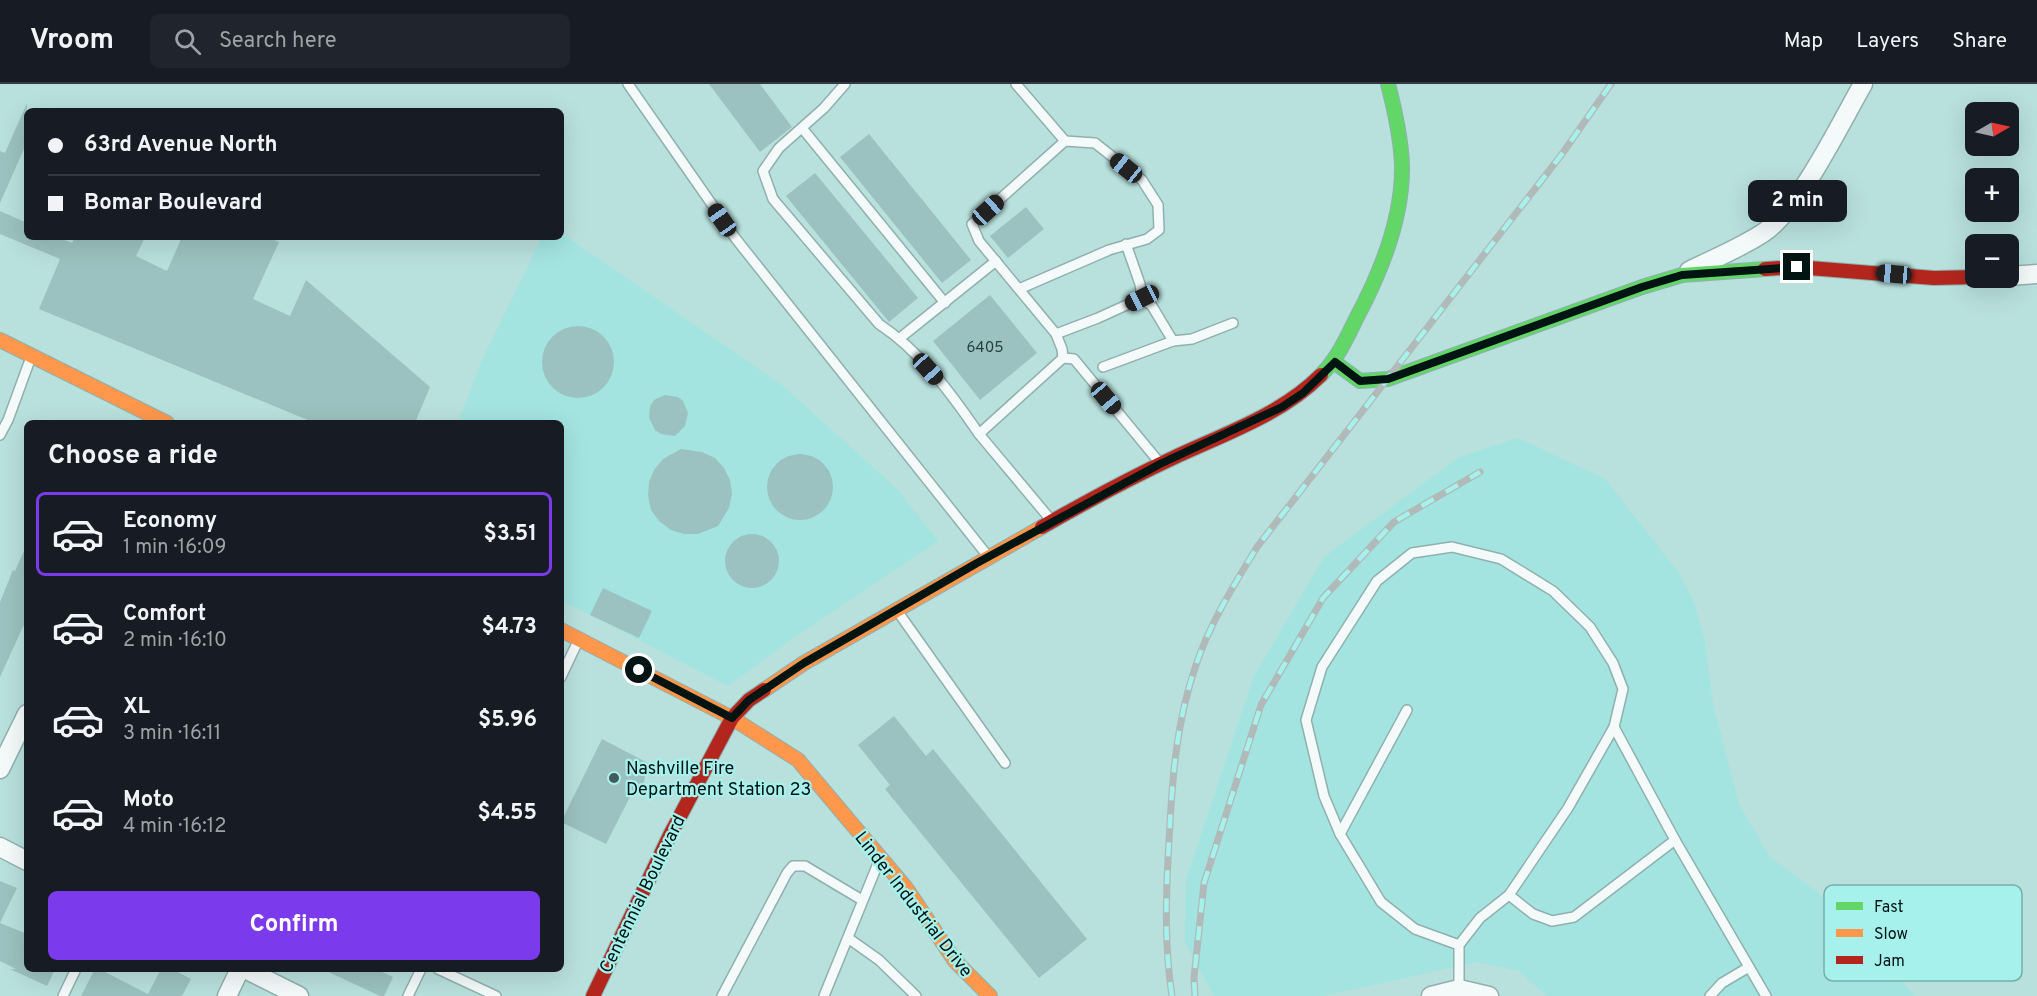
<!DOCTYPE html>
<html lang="en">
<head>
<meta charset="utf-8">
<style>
	body { margin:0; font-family:Overpass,sans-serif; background:#20242c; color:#f1f3f6; height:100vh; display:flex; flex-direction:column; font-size:22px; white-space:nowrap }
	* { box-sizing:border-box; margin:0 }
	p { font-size:20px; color:#9ea1a6 }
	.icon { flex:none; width:33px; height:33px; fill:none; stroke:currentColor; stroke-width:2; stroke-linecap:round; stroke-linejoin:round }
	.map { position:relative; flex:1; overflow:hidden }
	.details { position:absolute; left:24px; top:336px; width:540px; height:552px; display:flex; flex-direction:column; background:#171b24; border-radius:9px; box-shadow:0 6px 24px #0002 }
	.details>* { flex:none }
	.top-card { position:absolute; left:24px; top:24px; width:540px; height:132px; border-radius:9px; box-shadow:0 6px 24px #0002; display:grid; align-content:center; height:132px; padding:0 24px; background:#171b24 }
	.needle { width:39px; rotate:81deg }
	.controls { position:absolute; left:1965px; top:18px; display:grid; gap:12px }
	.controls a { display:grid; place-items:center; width:54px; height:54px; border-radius:9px; background:#171b24; box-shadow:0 6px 24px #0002; font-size:30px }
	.end { position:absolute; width:27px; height:27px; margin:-14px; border:8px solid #001412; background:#fff; box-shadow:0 0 0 3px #fff }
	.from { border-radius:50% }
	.bubble { position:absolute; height:42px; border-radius:9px; background:#171b24; box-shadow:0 6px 24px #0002; font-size:20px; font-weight:700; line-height:42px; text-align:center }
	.car { position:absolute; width:18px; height:36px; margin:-18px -9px; border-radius:8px; box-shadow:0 0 4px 2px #0007; background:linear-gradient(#222 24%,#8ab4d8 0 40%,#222 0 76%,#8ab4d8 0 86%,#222 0) }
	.top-card b { display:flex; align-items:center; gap:21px; height:57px; font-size:22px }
	.top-card b+b { border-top:2px solid #363941 }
	.top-card i { width:15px; height:15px; background:#f1f3f6 }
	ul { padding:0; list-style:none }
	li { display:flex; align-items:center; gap:18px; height:84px; margin:0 12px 9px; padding:0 12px; border:3px solid transparent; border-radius:9px }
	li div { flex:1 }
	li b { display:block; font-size:22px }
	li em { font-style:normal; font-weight:700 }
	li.current { border-color:#7c3aed }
	li>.icon { width:54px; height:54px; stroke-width:1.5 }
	h2 { padding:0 24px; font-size:27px; line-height:72px }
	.action { display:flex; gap:12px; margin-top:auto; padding:12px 24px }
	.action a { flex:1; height:69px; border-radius:9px; background:#7c3aed; color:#fff; font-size:24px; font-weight:700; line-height:69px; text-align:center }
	header { display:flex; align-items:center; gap:36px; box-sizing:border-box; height:84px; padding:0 30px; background:#171b24; border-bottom:2px solid #363941 }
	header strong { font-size:28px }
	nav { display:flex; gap:33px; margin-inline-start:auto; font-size:21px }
	.search { width:420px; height:54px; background:#20242c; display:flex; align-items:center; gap:15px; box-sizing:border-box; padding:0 21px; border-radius:9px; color:#9ea1a6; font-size:22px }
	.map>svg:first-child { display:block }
	.built { fill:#a3e4e0 }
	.building { fill:#9bc2c0 }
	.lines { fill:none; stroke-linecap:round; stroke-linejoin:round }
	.lane-casing { stroke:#90b0ae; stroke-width:12 }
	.street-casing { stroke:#90b0ae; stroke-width:21 }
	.fast-casing { stroke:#90b0ae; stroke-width:16 }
	.slow-casing { stroke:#90b0ae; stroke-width:16 }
	.jam-casing { stroke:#90b0ae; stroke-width:16 }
	.lane { stroke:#f4fafa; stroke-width:9 }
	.street { stroke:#f4fafa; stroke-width:18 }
	.fast { stroke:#63d668; stroke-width:14 }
	.slow { stroke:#ff974d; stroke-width:14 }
	.jam { stroke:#b3261e; stroke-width:14 }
	.rail-casing { stroke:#b0bab9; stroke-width:7 }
	.rail { stroke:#a7f1ec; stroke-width:4.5; stroke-dasharray:14; stroke-linecap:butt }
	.route { stroke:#001412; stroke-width:8 }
	.poi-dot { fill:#405b59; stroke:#a7f1ec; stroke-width:2 }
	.labels { text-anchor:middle; stroke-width:4.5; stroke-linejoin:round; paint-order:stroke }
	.number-label { font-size:15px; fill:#27403e }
	.poi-label { font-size:18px; fill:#001412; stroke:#a7f1ec; text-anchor:start }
	.street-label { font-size:18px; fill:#001412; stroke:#a7f1ec }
	.key { fill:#a7f1ec; stroke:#75afab; stroke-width:1.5 }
	.key-label { font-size:16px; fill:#001412 }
</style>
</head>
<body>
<header>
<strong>Vroom</strong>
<div class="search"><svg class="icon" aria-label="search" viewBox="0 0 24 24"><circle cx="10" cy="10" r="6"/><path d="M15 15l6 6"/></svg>Search here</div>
<nav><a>Map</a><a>Layers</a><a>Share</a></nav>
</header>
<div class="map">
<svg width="2037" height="912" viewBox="0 0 2037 912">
	<rect width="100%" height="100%" fill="#b8e0dd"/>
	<g class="built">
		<path d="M 561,149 L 782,301 L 897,405 L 938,457 L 798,551 L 728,602 L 561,516 L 561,339 L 458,339 L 482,276 L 542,153 L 561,153 Z"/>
		<path d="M 1518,354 L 1605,395 L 1679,489 L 1694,518 L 1705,558 L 1713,620 L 1739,720 L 1769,772 L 1825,814 L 1915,912 L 1547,912 L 1519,887 L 1477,878 L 1323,912 L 1214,912 L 1185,859 L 1186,795 L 1253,594 L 1324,473 L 1459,373 Z"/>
	</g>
	<g class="building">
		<path d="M 709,0 L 760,0 L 792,43 L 760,68 Z"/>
		<path d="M 27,19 L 27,58 L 0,119 L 0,67 L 5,69 Z"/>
		<path d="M 869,50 L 971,176 L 942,199 L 840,73 Z"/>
		<path d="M 815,89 L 918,214 L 889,238 L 786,112 Z"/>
		<path d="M 1026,123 L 1044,145 L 1008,174 L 990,152 Z"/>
		<path d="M 0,127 L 27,139 L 27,153 L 57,153 L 72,159 L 75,153 L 145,153 L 136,172 L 167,187 L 182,153 L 267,153 L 279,158 L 253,215 L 290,232 L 306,196 L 430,303 L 415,339 L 315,339 L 39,225 L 60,175 L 0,150 Z"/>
		<path d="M 990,211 L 1037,269 L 980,316 L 933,257 Z"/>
		<circle cx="578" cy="278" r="36"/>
		<path d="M 665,311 L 678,313 L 683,317 L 688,329 L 685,342 L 675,352 L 661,350 L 655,346 L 649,334 L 650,322 L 654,316 Z"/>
		<path d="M 681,365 L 702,368 L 715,374 L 724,384 L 730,396 L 732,410 L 729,424 L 718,442 L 698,450 L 684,450 L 671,446 L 659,437 L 651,426 L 648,412 L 649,398 L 654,386 L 663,375 Z"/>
		<circle cx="800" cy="403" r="33"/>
		<circle cx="752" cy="477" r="27"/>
		<path d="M 27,460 L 27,534 L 0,593 L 0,518 L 13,486 L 15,487 Z"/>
		<path d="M 603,504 L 652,527 L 639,554 L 590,531 Z"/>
		<path d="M 894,632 L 926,672 L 933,665 L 1087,855 L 1039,894 L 885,705 L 890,701 L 858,661 Z"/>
		<path d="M 602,655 L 648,679 L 641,711 L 632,709 L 606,760 L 561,738 Z"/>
		<path d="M 0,797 L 17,804 L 0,839 L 27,850 L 27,885 L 55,885 L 47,902 L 10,885 L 16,885 L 0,877 Z"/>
		<path d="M 95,885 L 99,885 L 148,910 L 161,885 L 172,885 L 191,895 L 182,912 L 81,912 Z"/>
		<path d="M 322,885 L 376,885 L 393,893 L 384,912 L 380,912 Z"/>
	</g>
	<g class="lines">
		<g class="lane-casing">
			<g id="lane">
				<path d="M 628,0 L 736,155 L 987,471"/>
				<path d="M 845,0 L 824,24 L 779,64 L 763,87 L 773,115 L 879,240 C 920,267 951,309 979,350"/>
				<path d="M 1016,0 L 1065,57"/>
				<path d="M 802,44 L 945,219"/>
				<path d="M 1019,205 L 1109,166 L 1147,155 L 1159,146 L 1158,121 L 1142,96 L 1095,59 L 1065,57 L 972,140 L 979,157 L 1056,250 L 1062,265 L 1063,274"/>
				<path d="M 1142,214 L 1152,222 L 1173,257 L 1192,255 L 1233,239"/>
				<path d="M 1056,250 L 1098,234 L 1142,214 L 1140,200 L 1126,160"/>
				<path d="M 900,254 L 996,177"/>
				<path d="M 1103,283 L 1173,257"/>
				<path d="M 0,351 L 8,336 L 31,273"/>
				<path d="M 1051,436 L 979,350 L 1063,274 L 1074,275 L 1159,378"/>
				<path d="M 898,528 L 1005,679"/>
				<path d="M 561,593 L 578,557"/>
				<path d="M 1614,643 L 1675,756 L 1766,912"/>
				<path d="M 1340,750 L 1407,626"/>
				<path d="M 1509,811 L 1533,830 L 1552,837 L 1574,833 L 1675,756"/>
				<path d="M 848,854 L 879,876 L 916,912"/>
				<path d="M 438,885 L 496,912"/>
				<path d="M 1459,905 L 1459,861 L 1480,834 L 1509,811 L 1568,724 L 1614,643 L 1623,605 L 1613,579 L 1590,543 L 1553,507 L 1501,475 L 1452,463 L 1412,469 L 1377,497 L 1322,583 L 1306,636 L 1324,712 L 1340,750 L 1381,818 L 1415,845 L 1459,861"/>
				<path d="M 63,912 L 76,885"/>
				<path d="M 408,912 L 421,885"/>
				<path d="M 722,912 L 787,789 L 793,782 L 805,782 L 862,816"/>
				<path d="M 824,912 L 879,777"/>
				<path d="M 1710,912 L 1722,899 L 1749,883"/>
			</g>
		</g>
		<g class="street-casing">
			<g id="street">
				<path d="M 1689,187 C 1713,175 1740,164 1763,149 C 1800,124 1840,40 1863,0"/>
				<path d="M 2008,192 L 2037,190"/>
				<path d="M 0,685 L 27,630"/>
				<path d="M 0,763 L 27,777"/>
				<path d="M 245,885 L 299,912"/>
				<path d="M 227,912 L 240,885"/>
				<path d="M 1431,912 L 1459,905 L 1489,912"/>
			</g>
		</g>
		<g class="fast-casing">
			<g id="fast">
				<path d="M 1334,278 L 1360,297 L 1388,295 L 1642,203 L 1682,191 L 1765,185"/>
				<path d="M 1321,291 C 1338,274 1346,255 1357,233 C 1381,188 1403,134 1402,81 C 1401,53 1395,27 1388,0"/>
			</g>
		</g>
		<g class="slow-casing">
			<g id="slow">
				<path d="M 0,256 L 167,339"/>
				<path d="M 561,546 L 732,634 L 798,676 L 906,804 L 955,877 L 990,912"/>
				<path d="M 764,606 L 804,579 L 1042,443"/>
			</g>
		</g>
		<g class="jam-casing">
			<g id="jam">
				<path d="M 1765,185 L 1797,183 L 1934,194 L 1976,193"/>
				<path d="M 1042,443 C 1084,419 1128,395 1173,374 C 1224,350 1281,331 1321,291"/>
				<path d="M 593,912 L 670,751 L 732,634 L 749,616 L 764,606"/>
			</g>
		</g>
		<use href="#lane" class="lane"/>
		<use href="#street" class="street"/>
		<use href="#fast" class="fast"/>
		<use href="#slow" class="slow"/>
		<use href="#jam" class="jam"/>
		<g class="rail-casing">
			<g id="rail">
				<path d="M 1172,912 C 1164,860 1166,809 1169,757 C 1172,697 1176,638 1196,581 C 1210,539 1234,501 1257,463 L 1562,70 L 1611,0"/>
				<path d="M 1195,912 L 1194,894 L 1204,799 L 1261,621 L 1323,514 L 1394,438 L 1480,388"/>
			</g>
		</g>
		<use href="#rail" class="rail"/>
	</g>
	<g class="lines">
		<path class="route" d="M 639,586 L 732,634 L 749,616 L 804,579 L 977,479 L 1160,380 L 1282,323 L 1303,309 L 1335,278 L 1360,297 L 1388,295 L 1642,203 L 1682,191 L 1797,183"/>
	</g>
	<circle class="poi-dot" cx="614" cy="694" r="6"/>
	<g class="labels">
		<g class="number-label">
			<text x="985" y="268">6405</text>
		</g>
		<g class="poi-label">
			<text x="626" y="690">Nashville Fire<tspan x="626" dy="21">Department Station 23</tspan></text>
		</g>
		<g class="street-label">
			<text transform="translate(642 810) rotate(-64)" y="6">Centennial Boulevard</text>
			<text transform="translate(914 820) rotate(52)" y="6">Linder Industrial Drive</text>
		</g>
	</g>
	<rect x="1824" y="801" width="198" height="96" rx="9" class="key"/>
	<rect x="1836" y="818" width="27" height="8" fill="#63d668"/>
	<rect x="1836" y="845" width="27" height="8" fill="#ff974d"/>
	<rect x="1836" y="872" width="27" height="8" fill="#b3261e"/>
	<g class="key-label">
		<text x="1874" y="828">Fast</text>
		<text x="1874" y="855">Slow</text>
		<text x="1874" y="882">Jam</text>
	</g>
</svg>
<div class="controls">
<a><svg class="needle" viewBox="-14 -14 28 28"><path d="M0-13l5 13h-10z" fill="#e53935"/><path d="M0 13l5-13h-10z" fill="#9ea1a6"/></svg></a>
<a>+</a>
<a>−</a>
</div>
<i class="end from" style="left:639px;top:586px"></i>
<i class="end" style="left:1797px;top:183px"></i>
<div class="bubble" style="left:1748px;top:96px;width:99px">2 min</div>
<i class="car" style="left:1126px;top:84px;rotate:309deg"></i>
<i class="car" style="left:988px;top:126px;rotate:48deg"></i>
<i class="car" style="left:722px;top:136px;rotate:325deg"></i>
<i class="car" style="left:1894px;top:190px;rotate:275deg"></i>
<i class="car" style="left:1142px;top:214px;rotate:244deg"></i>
<i class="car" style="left:928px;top:285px;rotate:138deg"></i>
<i class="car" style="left:1106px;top:314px;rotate:140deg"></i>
<div class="top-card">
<b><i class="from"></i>63rd Avenue North</b>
<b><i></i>Bomar Boulevard</b>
</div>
<section class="details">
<h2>Choose a ride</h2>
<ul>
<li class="current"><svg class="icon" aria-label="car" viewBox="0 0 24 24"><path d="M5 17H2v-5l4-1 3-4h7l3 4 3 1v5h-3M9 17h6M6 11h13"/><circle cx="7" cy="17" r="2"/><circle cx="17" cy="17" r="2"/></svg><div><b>Economy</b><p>1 min · 16:09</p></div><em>$3.51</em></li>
<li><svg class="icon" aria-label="car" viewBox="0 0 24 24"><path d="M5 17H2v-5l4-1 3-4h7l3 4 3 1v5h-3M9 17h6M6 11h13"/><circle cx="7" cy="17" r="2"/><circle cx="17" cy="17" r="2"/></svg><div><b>Comfort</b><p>2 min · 16:10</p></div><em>$4.73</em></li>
<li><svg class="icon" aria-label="car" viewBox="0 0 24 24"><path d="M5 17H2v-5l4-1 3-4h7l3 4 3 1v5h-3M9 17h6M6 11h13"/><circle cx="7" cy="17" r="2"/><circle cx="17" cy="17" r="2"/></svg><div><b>XL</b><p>3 min · 16:11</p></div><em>$5.96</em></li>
<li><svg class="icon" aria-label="car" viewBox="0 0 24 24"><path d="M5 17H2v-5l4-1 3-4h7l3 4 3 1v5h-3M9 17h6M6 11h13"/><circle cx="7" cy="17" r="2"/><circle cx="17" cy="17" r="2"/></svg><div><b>Moto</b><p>4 min · 16:12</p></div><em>$4.55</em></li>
</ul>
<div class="action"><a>Confirm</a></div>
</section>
</div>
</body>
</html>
